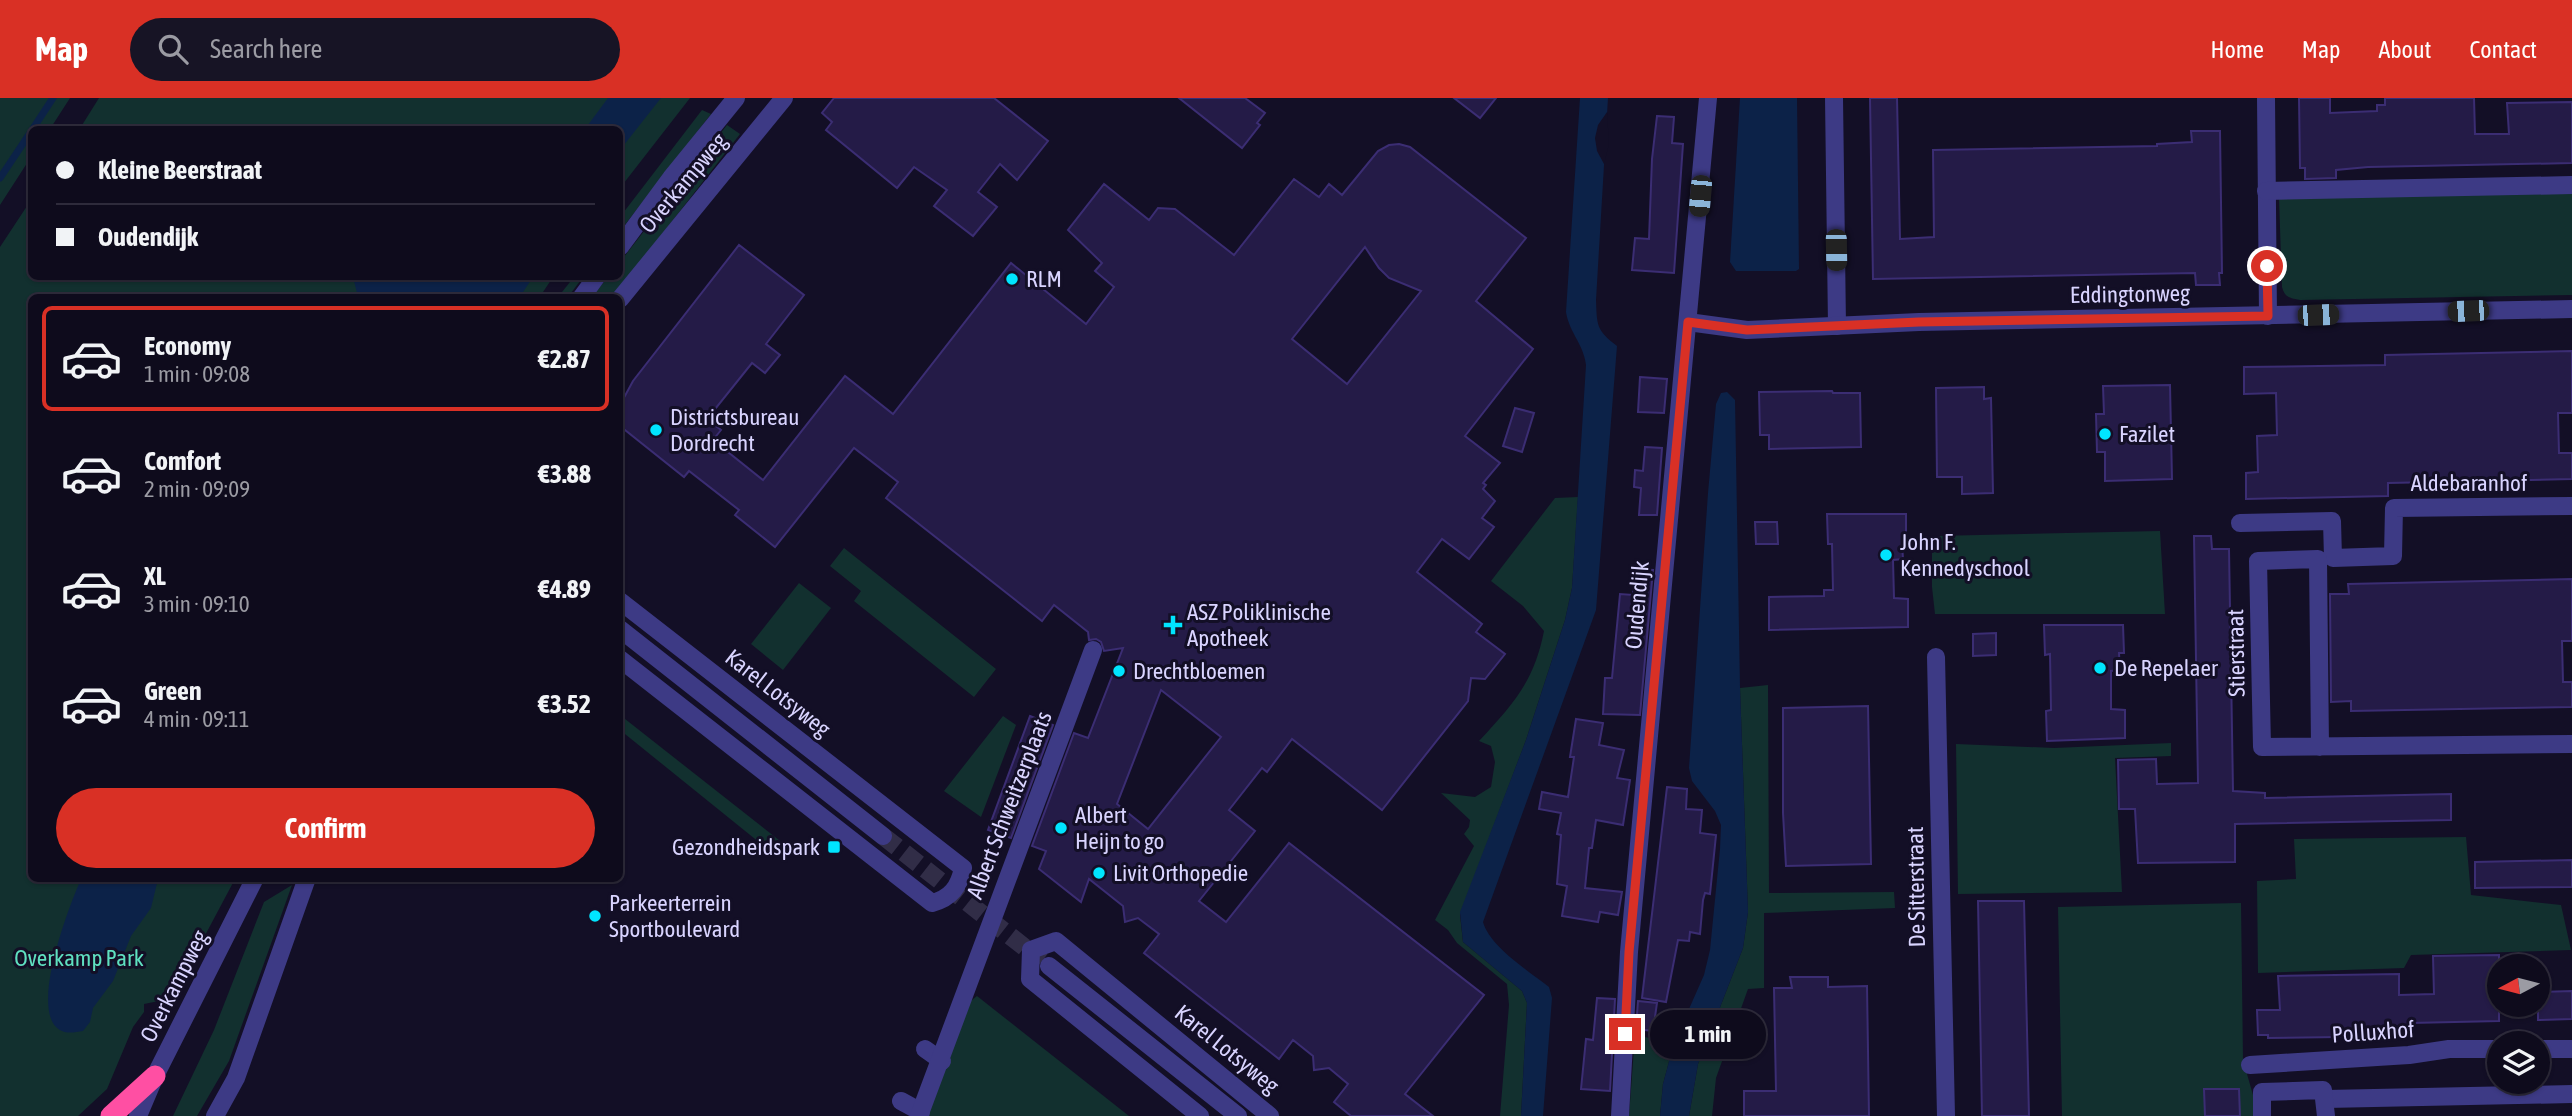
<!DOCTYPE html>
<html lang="en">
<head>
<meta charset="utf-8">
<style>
	body { margin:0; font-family:"Asap Condensed",sans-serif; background:#171425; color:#f1f3f6; height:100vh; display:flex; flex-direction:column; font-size:26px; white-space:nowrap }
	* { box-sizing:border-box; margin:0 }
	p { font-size:23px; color:#9b9ba3 }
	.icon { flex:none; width:38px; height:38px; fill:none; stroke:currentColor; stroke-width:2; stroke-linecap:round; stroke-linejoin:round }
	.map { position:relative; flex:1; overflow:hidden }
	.panel { position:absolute; left:28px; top:196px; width:595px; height:588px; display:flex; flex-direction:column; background:#0e0b1c; border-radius:10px; box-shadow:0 2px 5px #0004,0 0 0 2px #2e2b3b }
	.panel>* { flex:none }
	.guide { position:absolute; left:28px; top:28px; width:595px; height:154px; border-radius:10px; box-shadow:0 2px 5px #0004,0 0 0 2px #2e2b3b; display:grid; align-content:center; height:154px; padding:0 28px; background:#0e0b1c }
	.needle { width:46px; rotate:263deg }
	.controls { position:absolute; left:2487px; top:856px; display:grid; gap:14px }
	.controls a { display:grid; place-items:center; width:63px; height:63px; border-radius:50%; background:#0e0b1c; box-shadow:0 2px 5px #0004,0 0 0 2px #2e2b3b; font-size:35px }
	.end { position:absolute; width:32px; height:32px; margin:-16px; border:9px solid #d93025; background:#fff; box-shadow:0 0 0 4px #fff }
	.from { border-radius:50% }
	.bubble { position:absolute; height:49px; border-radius:24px; background:#0e0b1c; box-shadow:0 2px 5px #0004,0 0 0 2px #2e2b3b; font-size:23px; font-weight:700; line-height:49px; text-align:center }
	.car { position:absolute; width:21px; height:42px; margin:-21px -10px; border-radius:9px; box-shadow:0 0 5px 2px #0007; background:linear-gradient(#222 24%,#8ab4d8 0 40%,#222 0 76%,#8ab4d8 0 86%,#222 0) }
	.guide b { display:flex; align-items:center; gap:24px; height:66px; font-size:26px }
	.guide b+b { border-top:2px solid #2e2b3b }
	.guide i { width:18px; height:18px; background:#f1f3f6 }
	ul { padding:12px 0 0; list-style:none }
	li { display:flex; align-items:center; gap:21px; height:105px; margin:0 14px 10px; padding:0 14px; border:4px solid transparent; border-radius:10px }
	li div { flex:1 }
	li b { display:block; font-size:26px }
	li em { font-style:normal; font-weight:700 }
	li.selected { border-color:#d93025 }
	li>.icon { width:63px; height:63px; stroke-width:1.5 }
	.cta { display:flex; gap:14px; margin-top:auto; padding:14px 28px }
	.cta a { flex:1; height:80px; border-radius:42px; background:#d93025; color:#fff; font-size:28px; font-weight:700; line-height:80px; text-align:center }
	header { display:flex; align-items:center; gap:42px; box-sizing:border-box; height:98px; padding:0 35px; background:#d93025; color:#fff }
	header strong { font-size:33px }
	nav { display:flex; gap:38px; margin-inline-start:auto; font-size:24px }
	.search { width:490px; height:63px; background:#171425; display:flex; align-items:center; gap:18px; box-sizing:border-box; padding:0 24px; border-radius:38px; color:#9b9ba3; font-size:26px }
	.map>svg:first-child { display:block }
	.green { fill:#12302f }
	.water { fill:#0c2248 }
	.pier { fill:#130f26 }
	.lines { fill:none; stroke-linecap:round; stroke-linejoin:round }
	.stream { stroke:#0c2248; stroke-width:7 }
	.building { fill:#241b47; stroke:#3b2d73; stroke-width:2; fill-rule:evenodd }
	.minor-tunnel { stroke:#312d47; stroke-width:18; stroke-dasharray:18 9; stroke-linecap:butt }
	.minor { stroke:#3d3a85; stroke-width:18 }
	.highway { stroke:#ff4fa3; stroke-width:21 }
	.route { stroke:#d93025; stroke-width:9 }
	.poi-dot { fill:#00e5ff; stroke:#130f26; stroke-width:2.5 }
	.labels { text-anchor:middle; stroke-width:6; stroke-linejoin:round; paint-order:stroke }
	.street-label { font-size:23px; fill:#d9d4ff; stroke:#130f26 }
	.poi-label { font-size:23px; fill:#d9d4ff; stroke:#130f26; text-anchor:start }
	.park-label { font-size:23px; fill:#5fe0c0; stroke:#130f26 }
</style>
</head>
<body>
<header>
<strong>Map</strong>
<div class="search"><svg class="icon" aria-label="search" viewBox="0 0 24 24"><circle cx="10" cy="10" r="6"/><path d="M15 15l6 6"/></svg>Search here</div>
<nav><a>Home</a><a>Map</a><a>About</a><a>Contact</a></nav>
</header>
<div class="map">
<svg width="2572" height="1018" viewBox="0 0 2572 1018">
	<rect width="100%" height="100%" fill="#130f26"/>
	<g class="green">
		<path d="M 0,0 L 70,0 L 50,31 L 32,32 L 31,59 L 0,107 Z"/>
		<path d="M 99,0 L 690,0 L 620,90 L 620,32 L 79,32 Z"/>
		<path d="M 702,12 L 711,16 L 620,133 L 620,119 Z"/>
		<path d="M 727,27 L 740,36 L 613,199 L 591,200 L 608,179 L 620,178 L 620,164 Z"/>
		<path d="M 2572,93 L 2572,197 L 2300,202 C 2290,200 2285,200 2282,189 L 2279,100 Z"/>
		<path d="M 31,102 L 32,178 L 553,179 L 539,200 L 32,200 L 32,780 L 235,781 L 193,860 L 169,901 L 144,906 L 144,914 L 133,929 L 107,991 L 78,1018 L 0,1018 L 0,149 Z"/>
		<path d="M 574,179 L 583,179 L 568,199 L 558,199 Z"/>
		<path d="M 1578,399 L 1572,490 L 1565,522 L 1526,642 L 1460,817 L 1463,844 L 1522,893 L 1527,905 L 1521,1018 L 1500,1018 L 1509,907 L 1507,886 L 1457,845 L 1448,832 L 1435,822 L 1474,748 L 1464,736 L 1469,729 L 1470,722 L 1441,695 L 1475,699 L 1491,689 L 1495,664 L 1491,648 L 1479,643 C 1513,606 1534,584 1544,533 L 1523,508 L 1491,483 L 1555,400 Z"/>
		<path d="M 2160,433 L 2165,516 L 1935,516 L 1932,489 L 1932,441 L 1936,438 Z"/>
		<path d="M 844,450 L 996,571 L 974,599 L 854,503 L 861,493 L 830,468 Z"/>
		<path d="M 799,485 L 831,510 L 783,572 L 751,546 Z"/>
		<path d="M 1768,587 L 1769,795 L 1894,794 L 1895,810 L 1764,815 L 1764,890 L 1748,891 L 1716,980 L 1712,1018 L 1689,1018 L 1698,966 L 1743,850 L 1748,814 L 1740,590 Z"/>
		<path d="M 620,617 L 784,746 L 780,751 L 760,745 L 620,632 Z"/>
		<path d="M 1003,618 L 1016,627 L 981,719 L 944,693 Z"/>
		<path d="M 2171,645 L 2171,658 L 2115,660 L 2122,794 L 1958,796 L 1956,646 L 2054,650 Z"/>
		<path d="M 2466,739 L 2471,797 L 2561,807 L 2571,852 L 2411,857 L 2404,870 L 2258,875 L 2257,783 L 2296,781 L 2294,741 Z"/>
		<path d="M 292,787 L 229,963 L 197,1018 L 173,1018 L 214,932 L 264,804 Z"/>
		<path d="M 2241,805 L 2243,962 L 2253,997 L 2253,1018 L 2062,1018 L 2058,809 Z"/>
		<path d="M 977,898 L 1129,1018 L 927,1018 L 968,905 Z"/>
		<path d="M 1635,937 L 1674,945 L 1663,986 L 1660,1018 L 1629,1018 Z"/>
	</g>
	<g class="water">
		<path d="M 608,0 L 661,0 L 620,52 L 620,32 L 585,31 Z"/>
		<path d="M 1580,0 L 1608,0 L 1596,202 C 1597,227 1596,232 1617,248 L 1596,512 L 1483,824 C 1490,849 1529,873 1549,889 L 1552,900 L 1543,1018 L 1521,1018 L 1527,905 L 1522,893 L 1463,844 L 1460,814 L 1526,642 L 1565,522 L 1572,490 L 1586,267 C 1584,247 1569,234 1566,214 Z"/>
		<path d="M 1740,0 L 1797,0 L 1799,171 L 1796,173 L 1736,173 L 1730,164 Z"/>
		<path d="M 353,179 L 353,178 L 533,179 L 519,200 L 358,199 Z"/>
		<path d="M 1727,294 L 1735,302 L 1740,590 L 1748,814 L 1743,850 L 1698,966 L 1689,1018 L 1660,1018 L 1663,986 L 1674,945 L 1704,877 L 1710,852 L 1720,751 L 1721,727 L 1715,713 L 1692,683 L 1689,670 L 1708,395 L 1716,306 L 1721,295 Z"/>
		<path d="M 81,781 L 158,781 L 151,810 L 131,838 L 113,883 L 93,910 L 90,924 L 83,933 C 76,934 68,936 62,933 C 26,918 70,806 81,781 Z"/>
	</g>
	<path class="pier" d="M 1607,14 L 1609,46 L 1604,66 L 1597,53 L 1595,40 L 1598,27 Z"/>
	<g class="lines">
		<g class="stream">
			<path d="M 32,32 L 53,0"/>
			<path d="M 0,80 L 32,32"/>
		</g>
	</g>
	<g class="building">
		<path d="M 834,0 L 994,0 L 1048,43 L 1017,82 L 1000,66 L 978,94 L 997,109 L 973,138 L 934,108 L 947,92 L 914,69 L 897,90 L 826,32 L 832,24 L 822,15 Z"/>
		<path d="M 1179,0 L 1245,0 L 1265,15 L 1257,25 L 1260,27 L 1242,50 Z"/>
		<path d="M 1454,0 L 1496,0 L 1480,20 Z"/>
		<path d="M 1870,0 L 1897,0 L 1900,141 L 1934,139 L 1933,52 L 2157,48 L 2157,46 L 2192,44 L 2191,33 L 2220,33 L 2222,175 L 2219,175 L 2220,187 L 2196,187 L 2195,175 L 1873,181 Z"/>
		<path d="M 2299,0 L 2330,0 L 2330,15 L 2377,13 L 2377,7 L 2385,7 L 2385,0 L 2474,0 L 2475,36 L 2509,36 L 2507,5 L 2572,4 L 2572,65 L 2368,69 L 2336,72 L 2336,80 L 2305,81 L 2305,70 L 2300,70 Z"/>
		<path d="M 1657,18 L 1674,19 L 1672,45 L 1683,46 L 1674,175 L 1632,172 L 1635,140 L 1649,141 L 1652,61 Z"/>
		<path d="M 1399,46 L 1410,49 L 1526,140 L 1476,203 L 1533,251 L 1465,338 L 1500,365 L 1483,385 L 1486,387 L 1483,391 L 1495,403 L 1482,420 L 1494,429 L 1469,461 L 1442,441 L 1417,474 L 1482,526 L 1476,534 L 1505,556 L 1485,581 L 1471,580 L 1468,603 L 1382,712 L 1292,641 L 1267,674 L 1262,670 L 1229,712 L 1255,733 L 1199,803 L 1226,824 L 1289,745 L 1484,897 L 1405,996 L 1433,1018 L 1351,1018 L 1334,1004 L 1348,986 L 1329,970 L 1314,972 L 1313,958 L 1293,942 L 1279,961 L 1197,897 L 1144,855 L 1159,836 L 1138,820 L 1125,824 L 1123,808 L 1089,781 L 1081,804 L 1039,771 L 1046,753 L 1032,748 L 1074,635 L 1088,640 L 1123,550 L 1104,553 L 1101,544 L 1096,541 L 1089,542 L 1088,534 L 1054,507 L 1042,523 L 886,400 L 898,384 L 854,350 L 775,449 L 735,417 L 739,412 L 689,373 L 684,379 L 620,328 L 620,307 L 633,283 L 739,147 L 804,197 L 766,246 L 780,257 L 765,275 L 752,265 L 707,321 L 721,332 L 713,342 L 763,382 L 845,278 L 893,316 L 1011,165 L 1086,226 L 1114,189 L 1095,173 L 1102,165 L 1068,132 L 1104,86 L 1149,122 L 1158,110 L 1175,111 L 1234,157 L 1294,81 L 1319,99 L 1329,86 L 1342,97 L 1378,53 L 1389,47 ZM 1365,149 L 1379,170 L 1389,180 L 1421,193 L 1347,286 L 1292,241 ZM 1161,592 L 1221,639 L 1148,731 L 1117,706 Z"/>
		<path d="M 2572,253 L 2572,315 L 2558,315 L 2559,355 L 2572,355 L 2572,381 L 2388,385 L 2388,398 L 2246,401 L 2246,375 L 2258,374 L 2257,338 L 2277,337 L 2276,295 L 2244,296 L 2244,269 L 2385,267 L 2385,257 Z"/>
		<path d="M 1640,279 L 1667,281 L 1664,315 L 1638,314 Z"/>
		<path d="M 2170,287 L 2172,381 L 2105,383 L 2105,354 L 2097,354 L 2096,316 L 2104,316 L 2103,288 Z"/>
		<path d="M 1984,289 L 1984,301 L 1991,300 L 1993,395 L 1962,396 L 1962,379 L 1937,379 L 1936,290 Z"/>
		<path d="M 1832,293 L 1833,295 L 1860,295 L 1861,349 L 1769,351 L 1769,337 L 1760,337 L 1759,294 Z"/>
		<path d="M 1515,310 L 1534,315 L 1522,354 L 1503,348 Z"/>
		<path d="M 1645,349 L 1662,350 L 1657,417 L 1639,417 L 1641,390 L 1634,389 L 1635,372 L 1643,373 Z"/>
		<path d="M 1827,416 L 1906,416 L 1906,444 L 1902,445 L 1903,461 L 1893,462 L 1894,500 L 1908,501 L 1908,529 L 1769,532 L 1769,499 L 1824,498 L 1824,492 L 1833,492 L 1832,446 L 1828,446 Z"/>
		<path d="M 1755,424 L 1777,424 L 1778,446 L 1756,446 Z"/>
		<path d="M 2194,438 L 2211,438 L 2212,451 L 2229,451 L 2233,693 L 2265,695 L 2265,700 L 2451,696 L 2451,722 L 2235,726 L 2235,764 L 2138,765 L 2135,711 L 2119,711 L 2118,662 L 2156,661 L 2157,686 L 2198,685 Z"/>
		<path d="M 1635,471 L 1653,472 L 1640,617 L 1603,616 L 1605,580 L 1612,580 L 1620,496 L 1633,497 Z"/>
		<path d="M 2572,481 L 2572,543 L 2562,543 L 2563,584 L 2572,584 L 2572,609 L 2351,613 L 2351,603 L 2331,604 L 2330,496 L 2349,496 L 2348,486 Z"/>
		<path d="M 2044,527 L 2123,527 L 2124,555 L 2119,555 L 2120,572 L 2111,573 L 2111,611 L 2125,612 L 2125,640 L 2047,643 L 2046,613 L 2051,612 L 2050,556 L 2045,557 Z"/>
		<path d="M 1996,535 L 1996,557 L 1973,558 L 1973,536 Z"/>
		<path d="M 1868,608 L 1871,766 L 1786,768 L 1783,715 L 1783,610 Z"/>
		<path d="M 1030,618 L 1053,627 L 1011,740 L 988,732 Z"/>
		<path d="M 1576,621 L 1603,625 L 1599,647 L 1624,652 L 1617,680 L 1630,682 L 1623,727 L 1596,722 L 1592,750 L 1589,750 L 1585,790 L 1622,794 L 1618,817 L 1600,814 L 1598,824 L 1562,818 L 1567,788 L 1557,786 L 1561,737 L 1557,736 L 1561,715 L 1539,711 L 1542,694 L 1568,699 L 1574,659 L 1570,659 Z"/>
		<path d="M 1667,689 L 1687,691 L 1686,711 L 1702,712 L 1700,735 L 1716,737 L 1710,796 L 1705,795 L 1703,802 L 1700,836 L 1690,834 L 1689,843 L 1678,842 L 1666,904 L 1642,900 Z"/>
		<path d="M 2572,762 L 2572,789 L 2475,790 L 2475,764 Z"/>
		<path d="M 1978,803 L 2024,803 L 2029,1018 L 1982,1018 Z"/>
		<path d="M 2499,857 L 2499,923 L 2410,925 L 2410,938 L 2268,940 L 2268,937 L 2258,937 L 2257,912 L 2280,912 L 2278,878 L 2399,876 L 2399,897 L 2434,896 L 2433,858 Z"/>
		<path d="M 1790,879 L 1828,879 L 1828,889 L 1867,888 L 1869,1018 L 1744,1018 L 1744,993 L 1776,993 L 1774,890 L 1792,890 Z"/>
		<path d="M 2572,893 L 2572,921 L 2538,922 L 2538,894 Z"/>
		<path d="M 1597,900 L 1615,901 L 1610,993 L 1581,991 L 1586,941 L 1593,942 Z"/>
		<path d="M 1638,903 L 1657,905 L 1653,933 L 1636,931 Z"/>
		<path d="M 2204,991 L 2239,991 L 2240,1018 L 2205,1018 Z"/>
	</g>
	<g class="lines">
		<path class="minor-tunnel" d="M 883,738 L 1042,863"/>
		<g class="minor">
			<path d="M 1834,0 L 1837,228"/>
			<path d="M 2266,0 L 2268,218"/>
			<path d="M 2266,93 L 2572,87"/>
			<path d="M 620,149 L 671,80 L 736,0"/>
			<path d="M 581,200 L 597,178"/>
			<path d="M 620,201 L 784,0"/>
			<path d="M 1688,224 L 1747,232 L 1919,224 L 2572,211"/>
			<path d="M 2240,425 L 2332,423 L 2333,460 L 2393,458 L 2394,410 L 2572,408"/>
			<path d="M 620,503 L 963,770 C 959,789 951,800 932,805 L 620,561"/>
			<path d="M 620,531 L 883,738"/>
			<path d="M 1936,559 L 1946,1018"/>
			<path d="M 2320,649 L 2318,461 L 2258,463 L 2262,649 L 2572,646"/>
			<path d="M 1049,868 L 1238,1018"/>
			<path d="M 925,951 L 942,963"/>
			<path d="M 2538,951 L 2572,951"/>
			<path d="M 2250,967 L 2409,957 L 2449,951 L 2499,951"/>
			<path d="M 2326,1001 L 2572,996"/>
			<path d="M 901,1003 L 921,1014"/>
			<path d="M 138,1018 L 155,978 L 255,780"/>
			<path d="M 215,1018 L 236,980 L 307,780"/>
			<path d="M 919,1018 L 1093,552"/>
			<path d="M 1200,1018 L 1030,881 L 1031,852 L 1056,843 L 1270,1018"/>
			<path d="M 1620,1018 L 1629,854 L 1708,0"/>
			<path d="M 2262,1018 L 2262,994 L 2323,992 L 2326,1018"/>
		</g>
		<path class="highway" d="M 111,1018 L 155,978"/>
	</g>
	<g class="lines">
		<path class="route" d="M 1625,936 L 1629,854 L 1688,224 L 1747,232 L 1919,224 L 2268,218 L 2267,168"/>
	</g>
	<g class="poi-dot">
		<circle cx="1012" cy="181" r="7"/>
		<circle cx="656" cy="332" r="7"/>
		<circle cx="2105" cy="336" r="7"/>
		<circle cx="1886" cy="457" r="7"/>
		<path d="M1169.5 516.5h7v7h7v7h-7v7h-7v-7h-7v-7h7z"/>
		<circle cx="2100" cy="570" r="7"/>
		<circle cx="1119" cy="573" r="7"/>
		<circle cx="1061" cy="730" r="7"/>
		<rect x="827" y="742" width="14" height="14" rx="3.5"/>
		<circle cx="1099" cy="775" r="7"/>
		<circle cx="595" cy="818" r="7"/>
	</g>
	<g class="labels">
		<g class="street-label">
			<text transform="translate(683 85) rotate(-50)" y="8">Overkampweg</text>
			<text transform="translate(2130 196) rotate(-1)" y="8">Eddingtonweg</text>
			<text x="2469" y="393">Aldebaranhof</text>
			<text transform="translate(1637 507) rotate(-85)" y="8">Oudendijk</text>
			<text transform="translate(2236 555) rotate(-91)" y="8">Stierstraat</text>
			<text transform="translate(778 595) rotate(38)" y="8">Karel Lotsyweg</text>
			<text transform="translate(1009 707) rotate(-69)" y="8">Albert Schweitzerplaats</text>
			<text transform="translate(1916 789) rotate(-91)" y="8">De Sitterstraat</text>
			<text transform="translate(174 888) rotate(-63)" y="8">Overkampweg</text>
			<text transform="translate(2373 934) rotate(-4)" y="8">Polluxhof</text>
			<text transform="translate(1227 951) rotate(39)" y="8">Karel Lotsyweg</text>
		</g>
		<g class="poi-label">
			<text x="1026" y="189">RLM</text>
			<text x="670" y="327">Districtsbureau<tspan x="670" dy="26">Dordrecht</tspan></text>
			<text x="2119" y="344">Fazilet</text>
			<text x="1900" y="452">John F.<tspan x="1900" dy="26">Kennedyschool</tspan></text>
			<text x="1187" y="522">ASZ Poliklinische<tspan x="1187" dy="26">Apotheek</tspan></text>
			<text x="2114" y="578">De Repelaer</text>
			<text x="1133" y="581">Drechtbloemen</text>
			<text x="1075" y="725">Albert<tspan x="1075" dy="26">Heijn to go</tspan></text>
			<text x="820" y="757" text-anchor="end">Gezondheidspark</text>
			<text x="1113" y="783">Livit Orthopedie</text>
			<text x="609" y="813">Parkeerterrein<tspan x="609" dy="26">Sportboulevard</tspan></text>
		</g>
		<g class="park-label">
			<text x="79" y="868">Overkamp Park</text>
		</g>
	</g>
</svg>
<div class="controls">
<a><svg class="needle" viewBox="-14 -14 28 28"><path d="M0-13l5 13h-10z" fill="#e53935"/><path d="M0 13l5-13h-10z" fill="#9b9ba3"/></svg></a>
<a><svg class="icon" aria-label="layers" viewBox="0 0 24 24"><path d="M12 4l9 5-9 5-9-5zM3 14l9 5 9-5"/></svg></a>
</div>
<i class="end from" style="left:2267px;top:168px"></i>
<i class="end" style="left:1625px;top:936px"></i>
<div class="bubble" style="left:1650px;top:912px;width:116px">1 min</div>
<i class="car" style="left:1700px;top:98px;rotate:185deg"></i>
<i class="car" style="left:1836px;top:152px;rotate:179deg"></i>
<i class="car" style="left:2468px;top:213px;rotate:268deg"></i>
<i class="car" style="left:2318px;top:217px;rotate:88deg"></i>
<div class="guide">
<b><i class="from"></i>Kleine Beerstraat</b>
<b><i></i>Oudendijk</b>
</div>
<section class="panel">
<ul>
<li class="selected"><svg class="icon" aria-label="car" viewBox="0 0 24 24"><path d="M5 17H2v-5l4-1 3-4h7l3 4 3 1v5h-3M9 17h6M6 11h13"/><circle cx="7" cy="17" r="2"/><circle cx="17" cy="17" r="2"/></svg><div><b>Economy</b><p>1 min · 09:08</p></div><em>€2.87</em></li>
<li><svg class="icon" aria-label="car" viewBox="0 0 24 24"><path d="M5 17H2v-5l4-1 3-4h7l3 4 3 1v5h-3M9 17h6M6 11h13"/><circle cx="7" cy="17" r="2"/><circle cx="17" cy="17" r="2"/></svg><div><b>Comfort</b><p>2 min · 09:09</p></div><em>€3.88</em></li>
<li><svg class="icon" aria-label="car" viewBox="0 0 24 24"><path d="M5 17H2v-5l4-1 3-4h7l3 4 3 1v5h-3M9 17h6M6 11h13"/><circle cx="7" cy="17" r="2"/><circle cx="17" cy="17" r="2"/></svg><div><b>XL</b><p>3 min · 09:10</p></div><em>€4.89</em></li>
<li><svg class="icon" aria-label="car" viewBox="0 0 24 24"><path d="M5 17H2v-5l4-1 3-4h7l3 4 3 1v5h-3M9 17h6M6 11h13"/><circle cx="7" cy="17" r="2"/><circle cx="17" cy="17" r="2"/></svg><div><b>Green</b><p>4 min · 09:11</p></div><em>€3.52</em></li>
</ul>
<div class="cta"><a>Confirm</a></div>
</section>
</div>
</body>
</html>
